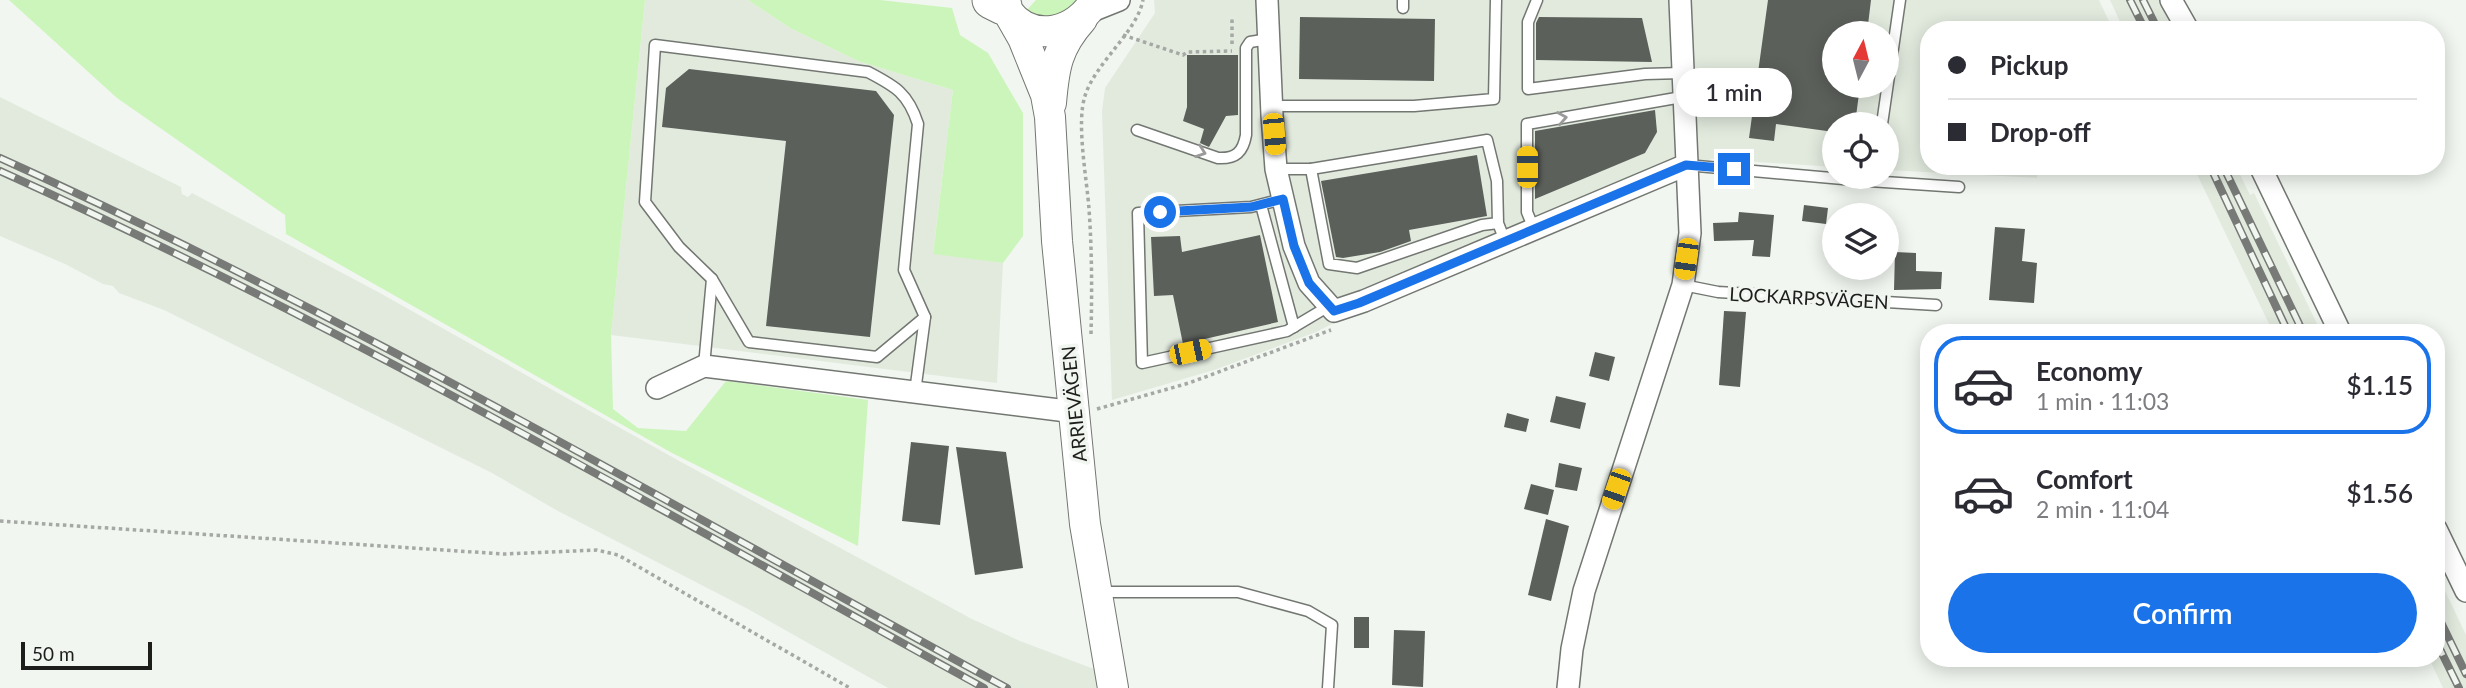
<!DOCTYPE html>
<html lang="en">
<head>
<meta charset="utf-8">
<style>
	body { margin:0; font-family:Lato,sans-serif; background:#f7f7f7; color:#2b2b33; height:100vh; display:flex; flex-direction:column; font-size:26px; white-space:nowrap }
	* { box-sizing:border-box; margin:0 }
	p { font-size:23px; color:#7c7c81 }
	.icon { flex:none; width:38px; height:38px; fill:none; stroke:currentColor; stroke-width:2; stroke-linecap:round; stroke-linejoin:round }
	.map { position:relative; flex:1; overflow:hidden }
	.drawer { position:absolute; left:1920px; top:324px; width:525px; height:343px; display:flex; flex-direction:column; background:#fff; border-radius:28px; box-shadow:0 4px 18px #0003 }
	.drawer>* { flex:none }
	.banner { position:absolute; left:1920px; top:21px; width:525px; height:154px; border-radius:28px; box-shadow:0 4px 18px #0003; display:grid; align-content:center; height:154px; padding:0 28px; background:#fff }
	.needle { width:46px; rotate:7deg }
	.tools { position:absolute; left:1822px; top:21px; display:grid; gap:14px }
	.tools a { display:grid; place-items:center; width:77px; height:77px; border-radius:50%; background:#fff; box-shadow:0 4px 18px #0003; font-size:35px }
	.scale { position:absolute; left:21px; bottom:18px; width:131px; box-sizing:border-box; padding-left:7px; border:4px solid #1d1e1c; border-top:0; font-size:19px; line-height:24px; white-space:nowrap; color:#1d1e1c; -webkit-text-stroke:5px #f1f6f0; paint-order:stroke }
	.end { position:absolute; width:32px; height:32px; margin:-16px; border:9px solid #1a73e8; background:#fff; box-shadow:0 0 0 4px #fff }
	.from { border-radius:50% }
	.bubble { position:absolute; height:49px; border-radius:24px; background:#fff; box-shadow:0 4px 18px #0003; font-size:23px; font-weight:600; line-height:49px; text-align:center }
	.car { position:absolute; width:21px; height:42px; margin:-21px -10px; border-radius:9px; box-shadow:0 0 5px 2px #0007; background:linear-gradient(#f5c518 24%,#345 0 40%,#f5c518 0 76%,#345 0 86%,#f5c518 0) }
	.banner b { display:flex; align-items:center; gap:24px; height:66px; font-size:26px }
	.banner b+b { border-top:2px solid #e1e1e2 }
	.banner i { width:18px; height:18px; background:#2b2b33 }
	ul { padding:12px 0 0; list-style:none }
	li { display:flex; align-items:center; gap:21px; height:98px; margin:0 14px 10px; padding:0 14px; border:4px solid transparent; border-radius:28px }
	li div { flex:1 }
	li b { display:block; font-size:26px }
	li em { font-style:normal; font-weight:600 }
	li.current { border-color:#1a73e8 }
	li>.icon { width:63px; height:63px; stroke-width:1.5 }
	.button { display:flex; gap:14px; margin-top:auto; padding:14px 28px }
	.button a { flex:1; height:80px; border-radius:42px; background:#1a73e8; color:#fff; font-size:28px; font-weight:600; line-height:80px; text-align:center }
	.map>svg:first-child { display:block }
	.built { fill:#e2eade; fill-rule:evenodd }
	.green { fill:#ccf5bb }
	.building { fill:#5c605b }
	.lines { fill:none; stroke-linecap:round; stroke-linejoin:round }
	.service-casing { stroke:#737772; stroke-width:13 }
	.minor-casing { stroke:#737772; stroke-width:24 }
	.secondary-casing { stroke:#737772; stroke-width:32 }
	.motorway-casing { stroke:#737772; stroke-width:39 }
	.path { stroke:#a5a8a4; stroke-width:3.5; stroke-dasharray:3.5 3.5; stroke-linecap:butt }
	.service { stroke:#fff; stroke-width:10 }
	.minor { stroke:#fff; stroke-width:21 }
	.secondary { stroke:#fff; stroke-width:30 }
	.motorway { stroke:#fff; stroke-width:37 }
	.rail-casing { stroke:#777a76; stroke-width:8 }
	.rail { stroke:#f1f6f0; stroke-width:5; stroke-dasharray:16; stroke-linecap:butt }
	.oneway { stroke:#999a99 }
	.route { stroke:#1a73e8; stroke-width:9 }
	.labels { text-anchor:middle; stroke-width:7; stroke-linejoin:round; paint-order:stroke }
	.street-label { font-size:19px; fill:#1d1e1c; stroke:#f1f6f0 }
</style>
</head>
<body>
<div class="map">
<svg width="2466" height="688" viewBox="0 0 2466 688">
	<rect width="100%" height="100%" fill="#f1f6f0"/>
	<g class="built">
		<path d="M 645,0 L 748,0 L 790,28 L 858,61 L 953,90 L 933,253 L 1003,263 L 997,383 L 611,335 Z"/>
		<path d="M 1154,0 L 2099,0 L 2113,30 L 1928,30 L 1928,166 L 2038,166 L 2037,178 L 1887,170 L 1886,124 L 1834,124 L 1834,167 L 1712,159 L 1654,176 L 1516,232 L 1316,332 L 1214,370 L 1112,400 L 1102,112 L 1105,88 L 1155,13 ZM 1834,33 L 1886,33 L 1886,86 L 1834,86 Z"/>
		<path d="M 2110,0 L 2162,0 L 2176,30 L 2124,30 Z"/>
		<path d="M 0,97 L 181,187 L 182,194 L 188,197 L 192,193 L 378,292 L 681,462 L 972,619 L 1020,641 L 1094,669 L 1121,688 L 888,688 L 748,609 L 558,511 L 492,473 L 164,310 L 119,293 L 113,286 L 103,284 L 65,264 L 0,236 Z"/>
		<path d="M 2193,166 L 2236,166 L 2250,195 L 2254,193 L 2321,332 L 2273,332 Z"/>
		<path d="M 2436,572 L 2466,635 L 2466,688 L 2443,688 L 2429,658 L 2436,658 Z"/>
	</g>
	<g class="green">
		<path d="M 9,0 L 645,0 L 611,335 L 613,409 L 638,428 L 686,431 L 726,381 L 868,400 L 858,546 L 672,453 L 286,234 L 285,215 L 117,98 Z"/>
		<path d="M 748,0 L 880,0 L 952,8 L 960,35 L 988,53 L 1023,113 L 1023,236 L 1003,263 L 933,254 L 953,90 L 858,61 L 790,28 Z"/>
		<path d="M 1036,0 L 1078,0 C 1063,19 1047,19 1026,11 Z"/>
	</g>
	<g class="building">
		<path d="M 1768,0 L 1871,0 L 1867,33 L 1834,33 L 1834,86 L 1860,86 L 1855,124 L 1834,124 L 1834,132 L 1776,124 L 1774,141 L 1749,138 Z"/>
		<path d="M 1300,17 L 1435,19 L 1434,81 L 1299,79 Z"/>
		<path d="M 1539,17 L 1642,18 L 1652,62 L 1536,60 L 1536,23 Z"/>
		<path d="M 1187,55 L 1238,55 L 1238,115 L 1226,116 L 1209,147 L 1200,143 L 1204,129 L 1183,121 L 1187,107 Z"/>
		<path d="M 689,69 L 876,91 L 894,115 L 870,337 L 766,326 L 786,141 L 662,127 L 666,88 Z"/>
		<path d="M 1655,110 L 1657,132 L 1645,153 L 1535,199 L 1535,131 Z"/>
		<path d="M 1477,155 L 1487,216 L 1409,230 L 1411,241 L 1380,252 L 1343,258 L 1336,257 L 1321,181 Z"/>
		<path d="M 1804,205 L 1828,208 L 1826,224 L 1802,221 Z"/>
		<path d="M 1739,212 L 1774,215 L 1770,257 L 1752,256 L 1754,240 L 1714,241 L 1713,223 L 1738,222 Z"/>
		<path d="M 1995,227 L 2025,229 L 2022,261 L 2037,263 L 2034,303 L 1989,300 Z"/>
		<path d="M 1260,235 L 1278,322 L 1183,344 L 1173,295 L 1154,296 L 1151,237 L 1180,236 L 1182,252 Z"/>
		<path d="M 1895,252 L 1916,253 L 1916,271 L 1942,272 L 1941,289 L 1894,290 Z"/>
		<path d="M 1724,311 L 1746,312 L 1740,387 L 1719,385 Z"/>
		<path d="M 1595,352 L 1615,357 L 1609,381 L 1589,376 Z"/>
		<path d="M 1556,396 L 1586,403 L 1580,429 L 1550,422 Z"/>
		<path d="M 1507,413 L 1529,419 L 1526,432 L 1504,427 Z"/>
		<path d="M 911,442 L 949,446 L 940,525 L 902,521 Z"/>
		<path d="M 956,447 L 1006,452 L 1023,568 L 975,575 Z"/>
		<path d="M 1559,463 L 1582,468 L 1577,491 L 1555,487 Z"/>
		<path d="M 1531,484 L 1554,490 L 1548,515 L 1524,509 Z"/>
		<path d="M 1546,519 L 1569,526 L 1551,601 L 1528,595 Z"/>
		<rect x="1354" y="617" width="15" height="31"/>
		<path d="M 1394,630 L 1425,631 L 1423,687 L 1392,685 Z"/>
	</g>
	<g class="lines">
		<g class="service-casing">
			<g id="service">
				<path d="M 1537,0 L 1528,22 L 1528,89 L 1645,74 L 1682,73"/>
				<path d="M 1403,8 L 1403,0"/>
				<path d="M 1272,106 L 1414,106 L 1494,99 L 1496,0"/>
				<path d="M 1882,124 L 1900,0"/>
				<path d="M 1137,130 L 1218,158 C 1236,159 1243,152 1246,135 L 1246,48 L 1250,42 L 1269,39"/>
				<path d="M 1686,165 L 1854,180 L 1856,177"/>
				<path d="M 1276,169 L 1311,169"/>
				<path d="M 1854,180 L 1959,187"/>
				<path d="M 1283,199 L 1251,207 L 1138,213 L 1142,363 L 1287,331 L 1329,306"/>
				<path d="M 1261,205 L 1294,327"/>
				<path d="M 1498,223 L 1482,225 L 1357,268 L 1329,264 L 1311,169 L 1487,140 L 1497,181 L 1498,223 L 1505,241"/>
				<path d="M 1534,229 L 1527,212 L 1527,124 L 1682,97"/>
				<path d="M 712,279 L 749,342 L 877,357 L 925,317"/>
				<path d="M 1683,285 L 1718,292 L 1936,305"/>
				<path d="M 704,366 L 712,279 L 679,247 L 645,202 L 655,45 L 868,72 C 895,86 908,93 918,124 L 904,270 L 925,317 L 915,392"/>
				<path d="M 1100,592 L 1238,592 L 1308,611 L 1332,625 L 1328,688"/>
			</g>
		</g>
		<g class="minor-casing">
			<g id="minor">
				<path d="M 1267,0 L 1272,115 L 1276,169 L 1283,199 L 1294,246 L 1309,283 L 1334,311 L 1364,301 L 1686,165"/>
				<path d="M 2171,0 L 2188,30"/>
				<path d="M 1089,12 L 1119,0"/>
				<path d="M 2260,166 L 2340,332"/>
				<path d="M 657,388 L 704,366 L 1075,412"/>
				<path d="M 2436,529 L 2466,591"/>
				<path d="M 1568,688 L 1572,649 L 1584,591 L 1683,285 L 1690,233 L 1680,0"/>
			</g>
		</g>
		<g class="secondary-casing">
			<g id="secondary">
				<path d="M 1008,12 C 1033,45 1078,32 1095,0"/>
				<path d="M 1011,17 L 1023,38 L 1046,95 L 1050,117 L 1057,241 L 1085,524 L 1113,688"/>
				<path d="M 1051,103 C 1054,67 1057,47 1082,19"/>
			</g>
		</g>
		<g class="motorway-casing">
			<path id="motorway" d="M 991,0 L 1003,6"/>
		</g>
		<g class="path">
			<path d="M 1123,35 L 1183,55 L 1187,52 L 1232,51"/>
			<path d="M 1232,44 L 1232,18"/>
			<path d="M 1091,334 C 1092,292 1092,251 1089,209 C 1087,180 1076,123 1085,96 C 1095,63 1137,32 1143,0"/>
			<path d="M 1097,409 L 1189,383 L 1331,330"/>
			<path d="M 0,521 L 504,554 L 597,550 L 618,555 L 850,688"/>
		</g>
		<use href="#service" class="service"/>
		<use href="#minor" class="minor"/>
		<use href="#secondary" class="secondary"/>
		<use href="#motorway" class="motorway"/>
		<g class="rail-casing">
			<g id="rail">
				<path d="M 2130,0 L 2145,30"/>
				<path d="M 2143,0 L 2158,30"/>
				<path d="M 0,158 C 346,314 674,507 1007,688"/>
				<path d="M 2210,166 L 2288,332"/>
				<path d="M 2223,166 L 2303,332"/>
				<path d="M 0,171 C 338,323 660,510 984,688"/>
				<path d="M 2436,612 L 2466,674"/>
				<path d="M 2436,641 L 2459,688"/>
			</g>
		</g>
		<use href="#rail" class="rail"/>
	</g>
	<defs><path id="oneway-chevron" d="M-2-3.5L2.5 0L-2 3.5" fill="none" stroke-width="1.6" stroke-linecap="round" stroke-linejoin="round" transform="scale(1.75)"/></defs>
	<g class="oneway">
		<use href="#oneway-chevron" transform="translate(1562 118) rotate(-10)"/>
		<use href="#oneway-chevron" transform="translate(1201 152) rotate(19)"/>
	</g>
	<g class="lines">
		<path class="route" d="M 1160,212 L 1251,207 L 1283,199 L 1294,246 L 1309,283 L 1334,311 L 1359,303 L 1686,165 L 1734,169"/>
	</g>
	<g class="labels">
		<g class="street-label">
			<text transform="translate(1809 298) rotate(3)" y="7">LOCKARPSVÄGEN</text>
			<text transform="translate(1074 404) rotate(-96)" y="7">ARRIEVÄGEN</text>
		</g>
	</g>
</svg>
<div class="tools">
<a><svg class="needle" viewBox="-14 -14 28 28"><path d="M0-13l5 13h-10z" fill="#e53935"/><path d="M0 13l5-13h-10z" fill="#7c7c81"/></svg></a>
<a><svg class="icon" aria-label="locate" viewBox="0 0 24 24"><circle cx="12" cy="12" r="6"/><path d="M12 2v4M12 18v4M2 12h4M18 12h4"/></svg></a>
<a><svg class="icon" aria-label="layers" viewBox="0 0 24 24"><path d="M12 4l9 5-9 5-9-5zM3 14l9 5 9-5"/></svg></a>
</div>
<div class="scale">50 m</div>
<i class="end from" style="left:1160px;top:212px"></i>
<i class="end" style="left:1734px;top:169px"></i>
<div class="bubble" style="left:1676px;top:68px;width:116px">1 min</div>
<i class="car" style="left:1274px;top:134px;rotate:175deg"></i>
<i class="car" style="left:1527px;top:167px;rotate:0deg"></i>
<i class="car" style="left:1686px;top:259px;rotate:188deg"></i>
<i class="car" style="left:1190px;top:352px;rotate:78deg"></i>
<i class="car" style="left:1616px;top:489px;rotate:199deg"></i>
<div class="banner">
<b><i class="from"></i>Pickup</b>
<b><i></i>Drop-off</b>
</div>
<section class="drawer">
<ul>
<li class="current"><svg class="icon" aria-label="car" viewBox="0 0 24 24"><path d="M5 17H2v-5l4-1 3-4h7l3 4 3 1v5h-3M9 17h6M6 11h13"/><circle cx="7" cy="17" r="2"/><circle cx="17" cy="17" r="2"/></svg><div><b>Economy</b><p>1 min · 11:03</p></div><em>$1.15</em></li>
<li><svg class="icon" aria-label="car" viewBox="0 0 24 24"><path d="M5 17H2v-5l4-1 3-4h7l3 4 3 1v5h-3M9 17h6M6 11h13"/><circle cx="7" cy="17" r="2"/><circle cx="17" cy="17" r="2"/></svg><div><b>Comfort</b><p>2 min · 11:04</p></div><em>$1.56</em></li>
</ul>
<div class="button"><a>Confirm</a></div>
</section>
</div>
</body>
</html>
